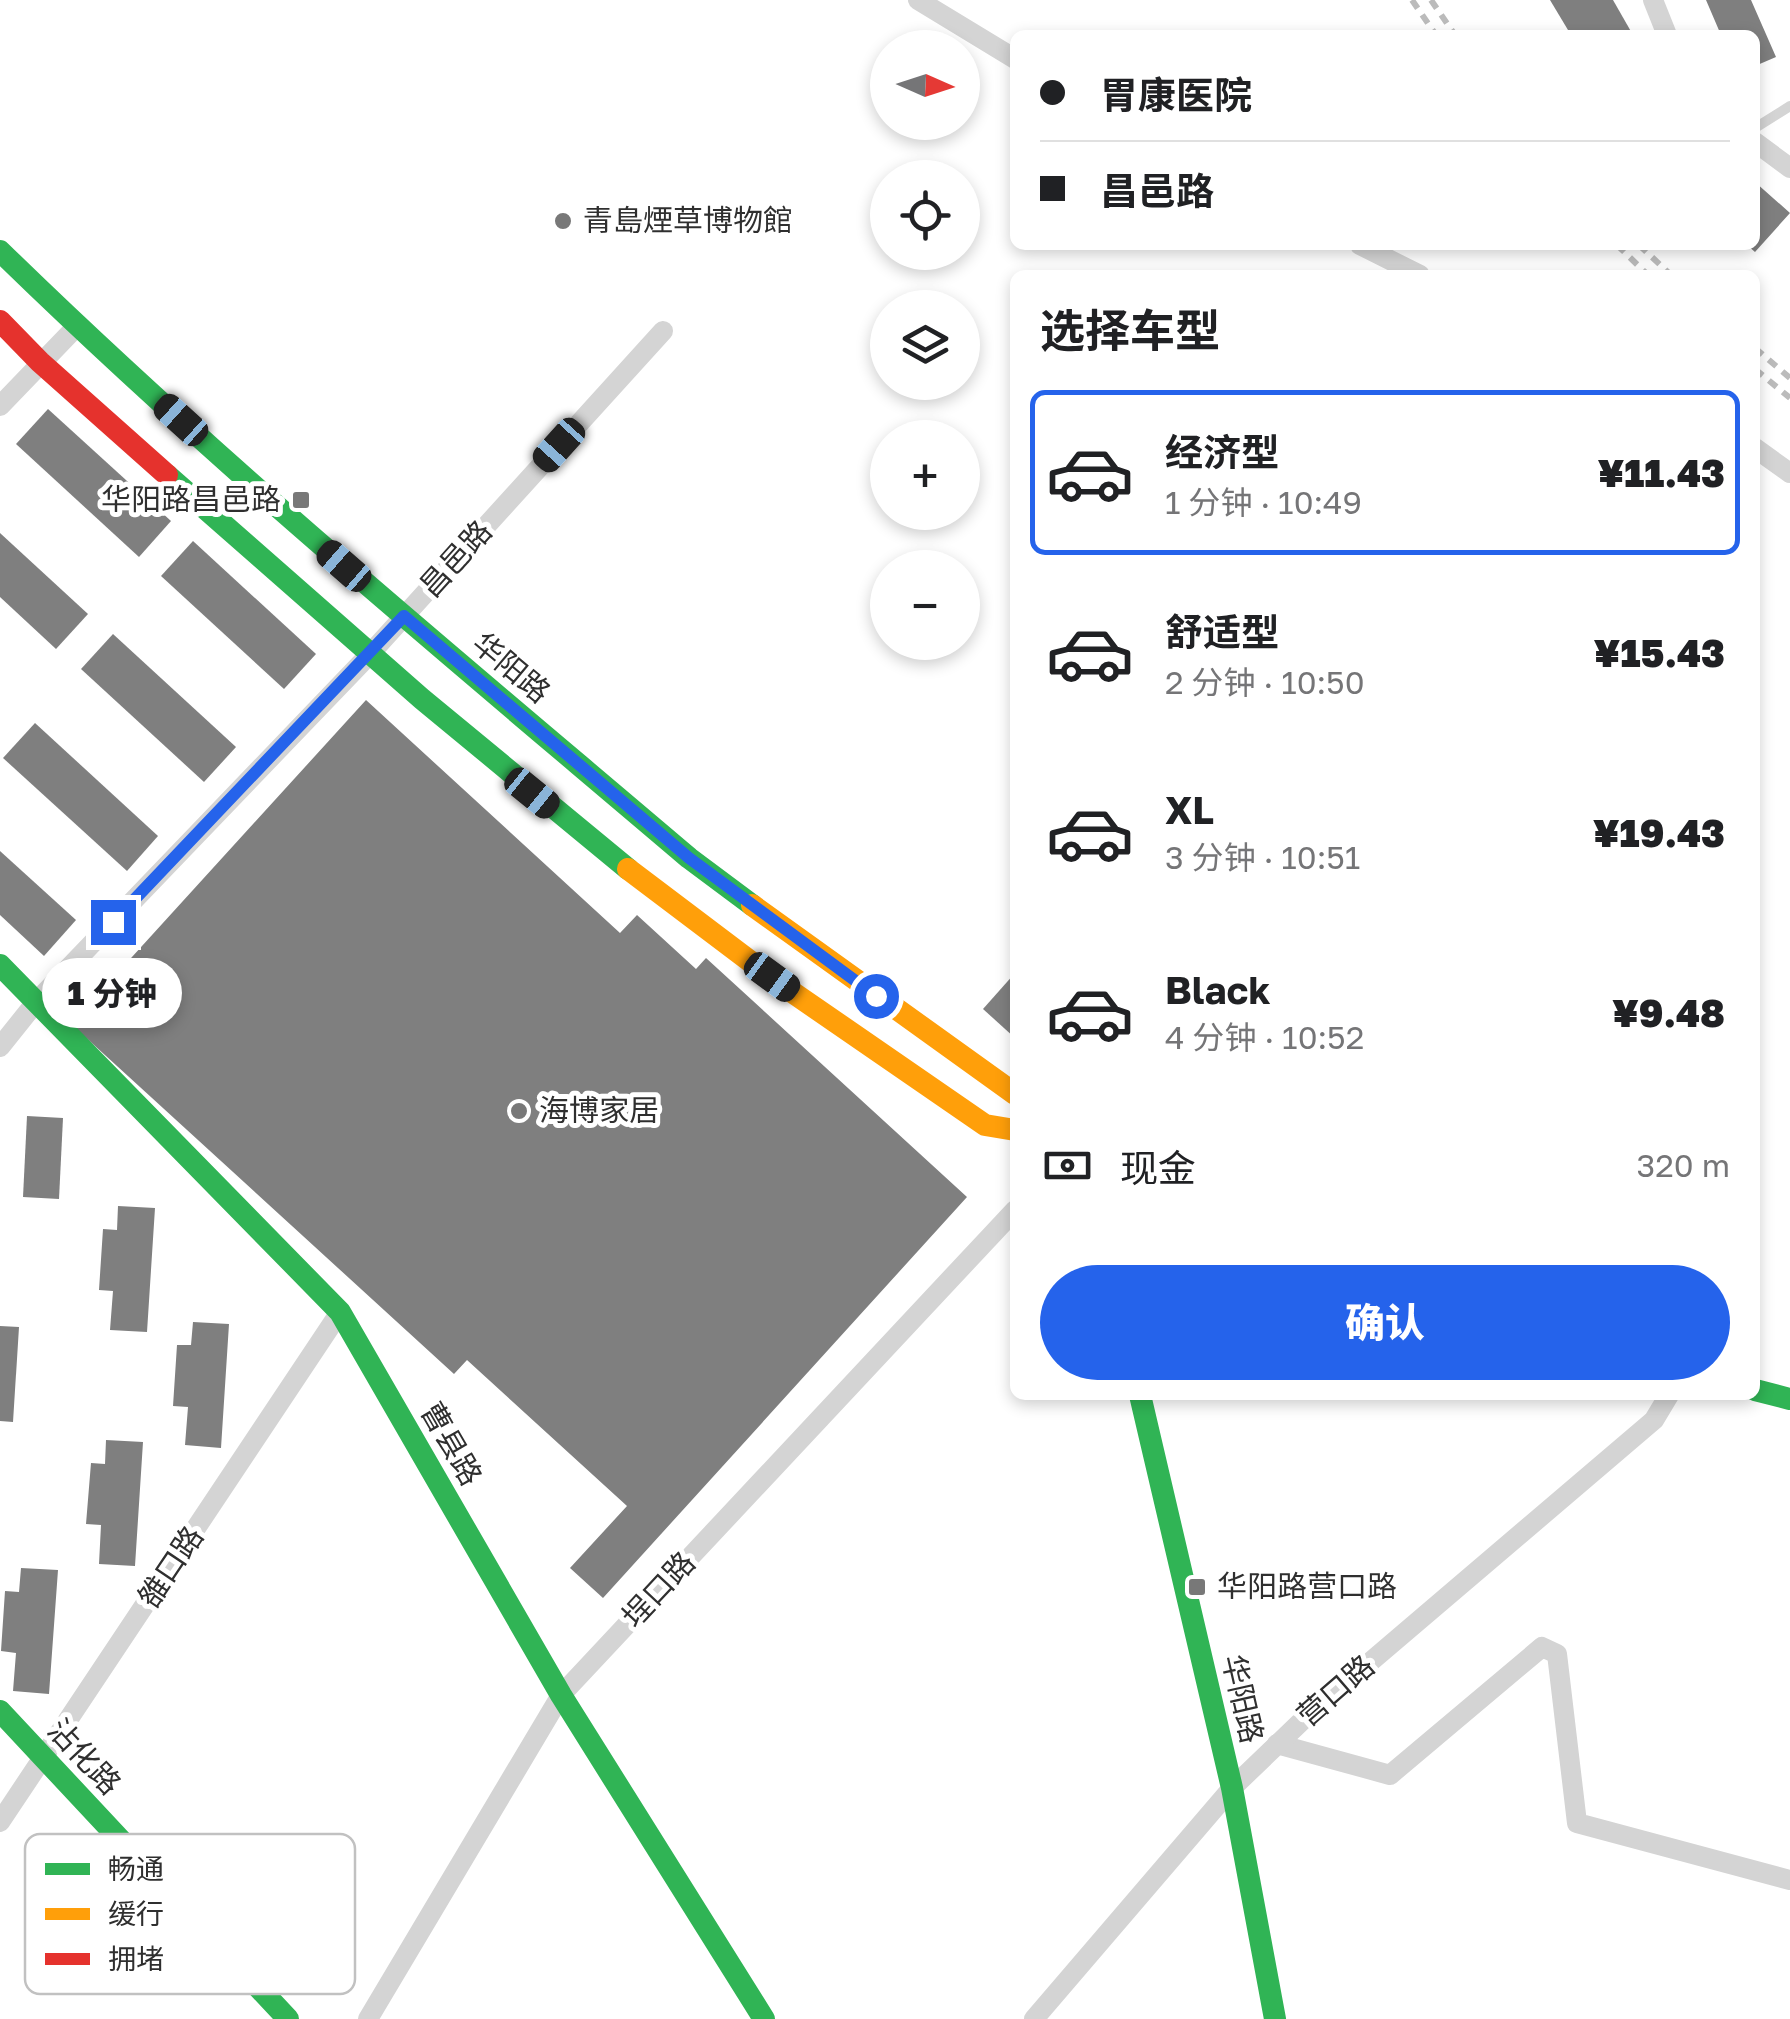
<!DOCTYPE html>
<html lang="zh">
<head>
<meta charset="utf-8">
<style>
	body { margin:0; font-family:"Golos Text","Noto Sans SC",sans-serif; background:#f2f2f2; color:#202124; height:100vh; display:flex; flex-direction:column; font-size:38px; white-space:nowrap }
	* { box-sizing:border-box; margin:0 }
	p { font-size:32px; color:#757577 }
	.icon { flex:none; width:55px; height:55px; fill:none; stroke:currentColor; stroke-width:2; stroke-linecap:round; stroke-linejoin:round }
	.map { position:relative; flex:1; overflow:hidden }
	.sheet { position:absolute; left:1010px; top:270px; width:750px; height:1130px; display:flex; flex-direction:column; background:#fff; border-radius:15px; box-shadow:0 5px 15px #0003 }
	.sheet>* { flex:none }
	.banner { position:absolute; left:1010px; top:30px; width:750px; height:220px; border-radius:15px; box-shadow:0 5px 15px #0003; display:grid; align-content:center; height:220px; padding:0 30px; background:#fff }
	.needle { width:65px; rotate:93deg }
	.buttons { position:absolute; left:870px; top:30px; display:grid; gap:20px }
	.buttons a { display:grid; place-items:center; width:110px; height:110px; border-radius:50%; background:#fff; box-shadow:0 5px 15px #0003; font-size:50px }
	.end { position:absolute; width:45px; height:45px; margin:-22px; border:12px solid #2563eb; background:#fff; box-shadow:0 0 0 5px #fff }
	.from { border-radius:50% }
	.bubble { position:absolute; height:70px; border-radius:35px; background:#fff; box-shadow:0 5px 15px #0003; font-size:32px; font-weight:800; line-height:70px; text-align:center }
	.car { position:absolute; width:30px; height:60px; margin:-30px -15px; border-radius:12px; box-shadow:0 0 8px 2px #0007; background:linear-gradient(#222 24%,#8ab4d8 0 40%,#222 0 76%,#8ab4d8 0 86%,#222 0) }
	.banner b { display:flex; align-items:center; gap:35px; height:95px; font-size:38px }
	.banner b+b { border-top:2px solid #e0e0e0 }
	.banner i { width:25px; height:25px; background:#202124 }
	ul { padding:0; list-style:none }
	li { display:flex; align-items:center; gap:30px; height:165px; margin:0 20px 15px; padding:0 10px; border:5px solid transparent; border-radius:15px }
	li div { flex:1 }
	li b { display:block; font-size:38px }
	li em { font-style:normal; font-weight:800 }
	li.on { border-color:#2563eb }
	li>.icon { width:90px; height:90px; stroke-width:1.5 }
	h2 { padding:0 30px; font-size:45px; line-height:120px }
	.pay { display:flex; align-items:center; gap:25px; height:110px; padding:0 30px; font-size:38px }
	.pay p { margin-inline-start:auto }
	.button { display:flex; gap:20px; margin-top:auto; padding:20px 30px }
	.button a { flex:1; height:115px; border-radius:60px; background:#2563eb; color:#fff; font-size:40px; font-weight:800; line-height:115px; text-align:center }
	.map>svg:first-child { display:block }
	.building { fill:#7f7f7f }
	.lines { fill:none; stroke-linecap:round; stroke-linejoin:round }
	.lane { stroke:#d4d4d4; stroke-width:10 }
	.street { stroke:#d4d4d4; stroke-width:20 }
	.fast { stroke:#30b455; stroke-width:22 }
	.slow { stroke:#ff9f0a; stroke-width:22 }
	.jam { stroke:#e5322d; stroke-width:22 }
	.rail { stroke:#bbb; stroke-width:6; stroke-dasharray:10 8; stroke-linecap:butt }
	.route { stroke:#2563eb; stroke-width:12 }
	.poi-dot { fill:#787878; stroke:#fff; stroke-width:4 }
	.labels { text-anchor:middle; stroke-width:10; stroke-linejoin:round; paint-order:stroke }
	.poi-label { font-size:30px; fill:#2f2f2f; stroke:#fff; text-anchor:start }
	.street-label { font-size:30px; fill:#2f2f2f; stroke:#fff }
	.key { fill:#fff; stroke:#c1c1c1; stroke-width:2.5 }
	.key-label { font-size:28px; fill:#2f2f2f }
</style>
</head>
<body>
<div class="map">
<svg width="1790" height="2019" viewBox="0 0 1790 2019">
	<rect width="100%" height="100%" fill="#fff"/>
	<g class="building">
		<path d="M 1550,0 L 1613,0 L 1633,35 L 1571,35 Z"/>
		<path d="M 1706,0 L 1751,0 L 1776,57 L 1755,66 L 1755,35 L 1721,35 Z"/>
		<path d="M 1755,182 L 1790,213 L 1755,252 L 1747,245 L 1755,245 Z"/>
		<path d="M 48,409 L 171,521 L 139,557 L 16,444 Z"/>
		<path d="M 0,533 L 88,614 L 56,649 L 0,597 Z"/>
		<path d="M 193,541 L 316,654 L 284,689 L 161,576 Z"/>
		<path d="M 113,634 L 236,747 L 204,782 L 81,669 Z"/>
		<path d="M 366,700 L 620,933 L 637,915 L 696,969 L 706,958 L 967,1197 L 603,1598 L 570,1568 L 627,1506 L 467,1360 L 454,1374 L 71,1024 Z"/>
		<path d="M 35,723 L 158,836 L 127,871 L 3,758 Z"/>
		<path d="M 0,851 L 76,920 L 44,956 L 0,915 Z"/>
		<path d="M 1015,973 L 1015,1038 L 983,1009 Z"/>
		<path d="M 27,1116 L 63,1118 L 59,1199 L 23,1197 Z"/>
		<path d="M 118,1206 L 155,1208 L 147,1332 L 110,1330 L 113,1291 L 99,1290 L 103,1229 L 117,1230 Z"/>
		<path d="M 193,1322 L 229,1324 L 221,1448 L 185,1445 L 188,1407 L 173,1406 L 177,1345 L 191,1345 Z"/>
		<path d="M 0,1326 L 19,1327 L 13,1422 L 0,1421 Z"/>
		<path d="M 106,1440 L 143,1442 L 135,1566 L 99,1564 L 101,1525 L 86,1524 L 91,1463 L 105,1464 Z"/>
		<path d="M 21,1568 L 58,1570 L 49,1694 L 13,1691 L 16,1653 L 1,1651 L 5,1591 L 19,1592 Z"/>
	</g>
	<g class="lines">
		<path class="lane" d="M 1755,128 L 1790,106"/>
		<g class="street">
			<path d="M 918,0 L 1015,59"/>
			<path d="M 1653,0 L 1667,35"/>
			<path d="M 1755,142 L 1790,168"/>
			<path d="M 1360,245 L 1420,275"/>
			<path d="M 0,406 L 77,326"/>
			<path d="M 1755,448 L 1790,473"/>
			<path d="M 0,1047 L 36,1002 L 369,655 L 663,331"/>
			<path d="M 1277,1744 L 1390,1775 L 1542,1647 L 1557,1654 L 1577,1823 L 1790,1880"/>
			<path d="M 0,1822 L 340,1312"/>
			<path d="M 368,2019 L 561,1695 L 1015,1210"/>
			<path d="M 1034,2019 L 1232,1788 L 1308,1715 L 1654,1420 L 1669,1395"/>
		</g>
		<g class="fast">
			<path d="M 0,251 C 219,465 456,660 689,858 L 752,905"/>
			<path d="M 167,475 L 422,699 L 628,869"/>
			<path d="M 0,965 L 340,1312 L 561,1695 L 764,2019"/>
			<path d="M 1755,1390 L 1790,1399"/>
			<path d="M 1140,1395 L 1232,1788 L 1275,2019"/>
			<path d="M 0,1711 L 288,2019"/>
		</g>
		<g class="slow">
			<path d="M 628,869 L 779,983 L 985,1125 L 1015,1130"/>
			<path d="M 752,905 L 1015,1094"/>
		</g>
		<path class="jam" d="M 0,321 L 40,362 L 167,475"/>
		<g class="rail">
			<path d="M 1412,0 L 1436,35"/>
			<path d="M 1431,0 L 1455,35"/>
			<path d="M 1617,245 L 1648,275"/>
			<path d="M 1639,245 L 1671,275"/>
			<path d="M 1755,348 L 1790,378"/>
			<path d="M 1755,369 L 1790,398"/>
		</g>
	</g>
	<g class="lines">
		<path class="route" d="M 113,922 L 404,616 L 689,858 L 876,996"/>
	</g>
	<g class="poi-dot">
		<circle cx="563" cy="221" r="10"/>
		<rect x="291" y="490" width="20" height="20" rx="5"/>
		<circle cx="519" cy="1111" r="10"/>
		<rect x="1187" y="1577" width="20" height="20" rx="5"/>
	</g>
	<g class="labels">
		<g class="poi-label">
			<text x="583" y="231">青島煙草博物館</text>
			<text x="281" y="510" text-anchor="end">华阳路昌邑路</text>
			<text x="539" y="1121">海博家居</text>
			<text x="1217" y="1597">华阳路营口路</text>
		</g>
		<g class="street-label">
			<text transform="translate(456 559) rotate(-48)" y="10">昌邑路</text>
			<text transform="translate(511 668) rotate(40)" y="10">华阳路</text>
			<text transform="translate(451 1444) rotate(60)" y="10">曹县路</text>
			<text transform="translate(171 1567) rotate(-56)" y="10">雒口路</text>
			<text transform="translate(659 1590) rotate(-47)" y="10">埕口路</text>
			<text transform="translate(1336 1691) rotate(-41)" y="10">营口路</text>
			<text transform="translate(1242 1699) rotate(77)" y="10">华阳路</text>
			<text transform="translate(84 1757) rotate(47)" y="10">沾化路</text>
		</g>
	</g>
	<rect x="25" y="1834" width="330" height="160" rx="15" class="key"/>
	<rect x="45" y="1863" width="45" height="12" fill="#30b455"/>
	<rect x="45" y="1908" width="45" height="12" fill="#ff9f0a"/>
	<rect x="45" y="1953" width="45" height="12" fill="#e5322d"/>
	<g class="key-label">
		<text x="108" y="1879">畅通</text>
		<text x="108" y="1924">缓行</text>
		<text x="108" y="1969">拥堵</text>
	</g>
</svg>
<div class="buttons">
<a><svg class="needle" viewBox="-14 -14 28 28"><path d="M0-13l5 13h-10z" fill="#e53935"/><path d="M0 13l5-13h-10z" fill="#757577"/></svg></a>
<a><svg class="icon" aria-label="locate" viewBox="0 0 24 24"><circle cx="12" cy="12" r="6"/><path d="M12 2v4M12 18v4M2 12h4M18 12h4"/></svg></a>
<a><svg class="icon" aria-label="layers" viewBox="0 0 24 24"><path d="M12 4l9 5-9 5-9-5zM3 14l9 5 9-5"/></svg></a>
<a>+</a>
<a>−</a>
</div>
<i class="end from" style="left:876px;top:996px"></i>
<i class="end" style="left:113px;top:922px"></i>
<div class="bubble" style="left:42px;top:958px;width:140px">1 分钟</div>
<i class="car" style="left:181px;top:420px;rotate:312deg"></i>
<i class="car" style="left:559px;top:445px;rotate:222deg"></i>
<i class="car" style="left:344px;top:566px;rotate:311deg"></i>
<i class="car" style="left:532px;top:793px;rotate:129deg"></i>
<i class="car" style="left:772px;top:977px;rotate:126deg"></i>
<div class="banner">
<b><i class="from"></i>胃康医院</b>
<b><i></i>昌邑路</b>
</div>
<section class="sheet">
<h2>选择车型</h2>
<ul>
<li class="on"><svg class="icon" aria-label="car" viewBox="0 0 24 24"><path d="M5 17H2v-5l4-1 3-4h7l3 4 3 1v5h-3M9 17h6M6 11h13"/><circle cx="7" cy="17" r="2"/><circle cx="17" cy="17" r="2"/></svg><div><b>经济型</b><p>1 分钟 · 10:49</p></div><em>¥11.43</em></li>
<li><svg class="icon" aria-label="car" viewBox="0 0 24 24"><path d="M5 17H2v-5l4-1 3-4h7l3 4 3 1v5h-3M9 17h6M6 11h13"/><circle cx="7" cy="17" r="2"/><circle cx="17" cy="17" r="2"/></svg><div><b>舒适型</b><p>2 分钟 · 10:50</p></div><em>¥15.43</em></li>
<li><svg class="icon" aria-label="car" viewBox="0 0 24 24"><path d="M5 17H2v-5l4-1 3-4h7l3 4 3 1v5h-3M9 17h6M6 11h13"/><circle cx="7" cy="17" r="2"/><circle cx="17" cy="17" r="2"/></svg><div><b>XL</b><p>3 分钟 · 10:51</p></div><em>¥19.43</em></li>
<li><svg class="icon" aria-label="car" viewBox="0 0 24 24"><path d="M5 17H2v-5l4-1 3-4h7l3 4 3 1v5h-3M9 17h6M6 11h13"/><circle cx="7" cy="17" r="2"/><circle cx="17" cy="17" r="2"/></svg><div><b>Black</b><p>4 分钟 · 10:52</p></div><em>¥9.48</em></li>
</ul>
<div class="pay"><svg class="icon" aria-label="cash" viewBox="0 0 24 24"><path d="M3 7h18v10H3z"/><circle cx="12" cy="12" r="2"/></svg>现金<p>320 m</p></div>
<div class="button"><a>确认</a></div>
</section>
</div>
</body>
</html>
